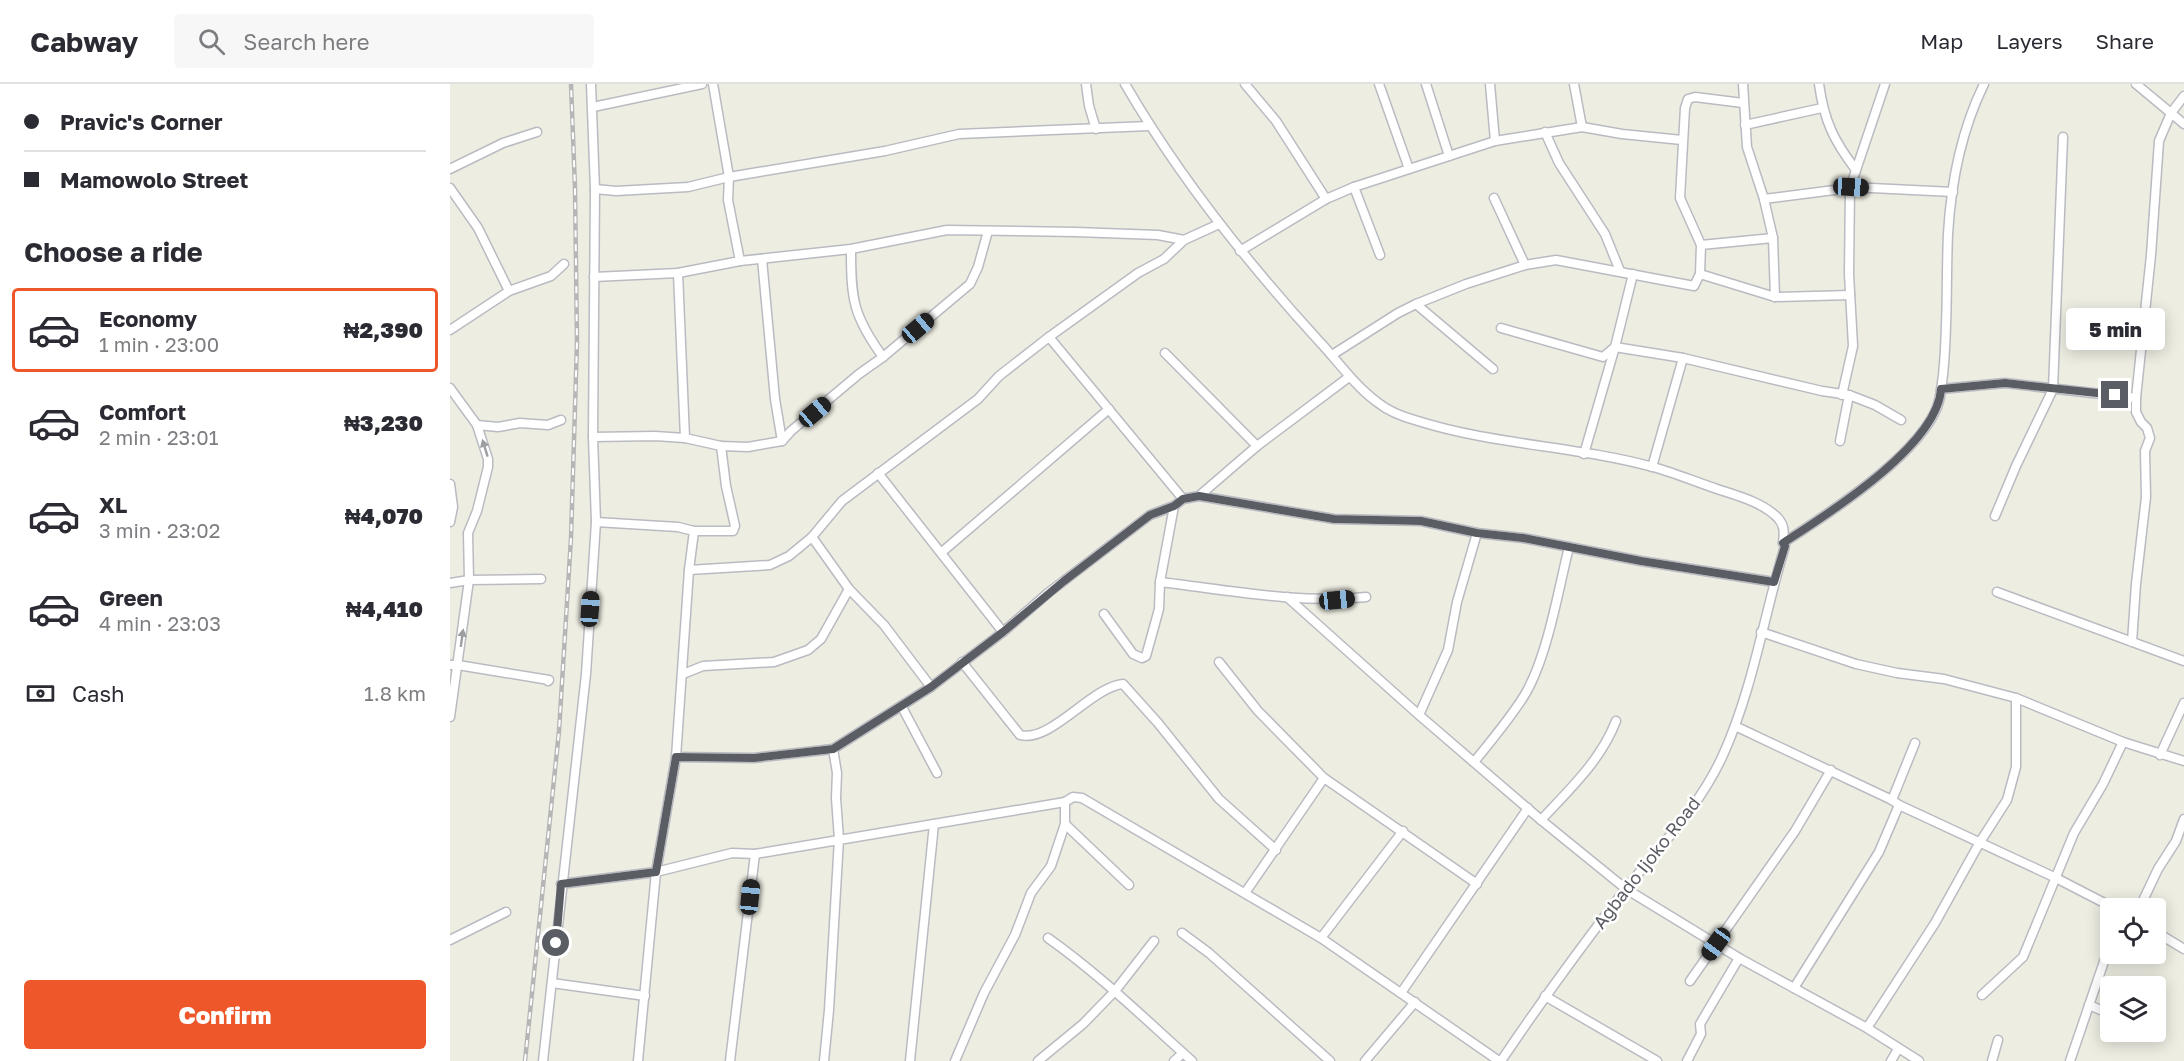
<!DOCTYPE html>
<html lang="en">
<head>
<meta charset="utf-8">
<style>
	body { margin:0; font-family:"Golos Text",sans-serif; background:#f7f7f7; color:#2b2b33; height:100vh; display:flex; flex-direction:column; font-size:22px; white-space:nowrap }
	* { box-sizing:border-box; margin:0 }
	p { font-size:20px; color:#7c7c81 }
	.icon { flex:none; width:33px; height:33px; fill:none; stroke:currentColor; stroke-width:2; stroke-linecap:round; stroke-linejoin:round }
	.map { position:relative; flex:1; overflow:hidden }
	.drawer { display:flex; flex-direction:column; background:#fff; width:450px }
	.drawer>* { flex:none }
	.top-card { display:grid; align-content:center; height:132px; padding:0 24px; background:#fff }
	.controls { position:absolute; left:1650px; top:814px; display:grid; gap:12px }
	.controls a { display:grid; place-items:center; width:66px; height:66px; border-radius:6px; background:#fff; box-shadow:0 3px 15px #0003; font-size:30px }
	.end { position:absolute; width:27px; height:27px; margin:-14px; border:8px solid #5b5d64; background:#fff; box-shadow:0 0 0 3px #fff }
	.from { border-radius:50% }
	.bubble { position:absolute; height:42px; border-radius:6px; background:#fff; box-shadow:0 3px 15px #0003; font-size:20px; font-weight:800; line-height:42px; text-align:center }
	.car { position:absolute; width:18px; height:36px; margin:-18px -9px; border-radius:8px; box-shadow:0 0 4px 2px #0007; background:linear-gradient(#222 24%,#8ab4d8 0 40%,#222 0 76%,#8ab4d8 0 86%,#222 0) }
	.top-card b { display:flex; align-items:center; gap:21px; height:57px; font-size:22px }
	.top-card b+b { border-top:2px solid #e1e1e2 }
	.top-card i { width:15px; height:15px; background:#2b2b33 }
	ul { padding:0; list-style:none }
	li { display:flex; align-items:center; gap:18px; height:84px; margin:0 12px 9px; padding:0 12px; border:3px solid transparent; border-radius:6px }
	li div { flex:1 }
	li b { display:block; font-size:22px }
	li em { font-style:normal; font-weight:800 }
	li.current { border-color:#ed572a }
	li>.icon { width:54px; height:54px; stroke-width:1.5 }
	h2 { padding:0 24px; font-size:27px; line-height:72px }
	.pay { display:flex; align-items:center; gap:15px; height:66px; padding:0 24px; font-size:22px }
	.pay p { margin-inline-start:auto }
	.primary-button { display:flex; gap:12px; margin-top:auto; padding:12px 24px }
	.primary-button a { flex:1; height:69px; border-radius:6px; background:#ed572a; color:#fff; font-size:24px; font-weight:800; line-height:69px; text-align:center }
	header { display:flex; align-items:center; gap:36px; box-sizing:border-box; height:84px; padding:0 30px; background:#fff; border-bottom:2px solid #e1e1e2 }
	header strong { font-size:28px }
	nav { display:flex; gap:33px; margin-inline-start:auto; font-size:21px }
	.search { width:420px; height:54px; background:#f7f7f7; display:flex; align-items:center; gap:15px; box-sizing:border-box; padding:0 21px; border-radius:6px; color:#7c7c81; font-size:22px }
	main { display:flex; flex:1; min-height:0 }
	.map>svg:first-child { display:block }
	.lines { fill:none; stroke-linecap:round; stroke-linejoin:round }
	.street-casing { stroke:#babbc2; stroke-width:11 }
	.street { stroke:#fff; stroke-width:8 }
	.rail-casing { stroke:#b6b6b7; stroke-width:4.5 }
	.rail { stroke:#fff; stroke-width:2; stroke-dasharray:7; stroke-linecap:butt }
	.oneway { fill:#9d9ea2 }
	.route { stroke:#5b5d64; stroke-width:8 }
	.labels { text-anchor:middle; stroke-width:5; stroke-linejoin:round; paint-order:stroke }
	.street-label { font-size:18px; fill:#5b5d64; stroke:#fff }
</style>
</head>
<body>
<header>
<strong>Cabway</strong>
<div class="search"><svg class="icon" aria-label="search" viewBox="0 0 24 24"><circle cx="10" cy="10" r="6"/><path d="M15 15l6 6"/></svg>Search here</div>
<nav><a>Map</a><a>Layers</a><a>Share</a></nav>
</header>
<main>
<section class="drawer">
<div class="top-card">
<b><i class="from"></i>Pravic's Corner</b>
<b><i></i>Mamowolo Street</b>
</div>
<h2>Choose a ride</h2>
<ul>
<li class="current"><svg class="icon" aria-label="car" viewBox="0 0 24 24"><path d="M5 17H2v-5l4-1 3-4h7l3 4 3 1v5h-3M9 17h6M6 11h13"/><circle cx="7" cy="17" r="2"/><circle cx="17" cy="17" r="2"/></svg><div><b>Economy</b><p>1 min · 23:00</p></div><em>₦2,390</em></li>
<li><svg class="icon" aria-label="car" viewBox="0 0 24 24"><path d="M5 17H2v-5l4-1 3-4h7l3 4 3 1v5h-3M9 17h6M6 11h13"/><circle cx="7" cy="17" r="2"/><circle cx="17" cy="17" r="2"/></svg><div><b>Comfort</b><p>2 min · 23:01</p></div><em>₦3,230</em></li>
<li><svg class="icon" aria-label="car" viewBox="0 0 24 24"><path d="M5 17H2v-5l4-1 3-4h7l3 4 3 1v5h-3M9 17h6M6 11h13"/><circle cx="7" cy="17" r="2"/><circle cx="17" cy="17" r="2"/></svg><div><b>XL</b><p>3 min · 23:02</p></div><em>₦4,070</em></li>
<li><svg class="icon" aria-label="car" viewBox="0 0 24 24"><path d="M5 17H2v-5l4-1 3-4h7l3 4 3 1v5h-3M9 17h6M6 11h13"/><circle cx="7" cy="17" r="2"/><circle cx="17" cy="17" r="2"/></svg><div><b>Green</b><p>4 min · 23:03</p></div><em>₦4,410</em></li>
</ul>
<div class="pay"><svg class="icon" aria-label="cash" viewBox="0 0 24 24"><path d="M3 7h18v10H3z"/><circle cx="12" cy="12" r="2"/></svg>Cash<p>1.8 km</p></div>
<div class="primary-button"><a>Confirm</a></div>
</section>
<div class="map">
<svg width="1734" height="977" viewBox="0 0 1734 977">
	<rect width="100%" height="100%" fill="#eeede2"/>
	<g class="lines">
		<g class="street-casing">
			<g id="street">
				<path d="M 263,0 L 279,93 L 278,116 L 290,177"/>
				<path d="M 636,0 L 639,22 L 646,45"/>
				<path d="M 675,0 C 729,93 796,177 868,256 C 888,277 904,301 927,318 C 939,328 953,333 968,337 C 1044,361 1126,362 1203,383 C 1225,389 1246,398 1267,405 C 1288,412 1312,418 1328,434 C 1335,442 1334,449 1333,459 L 1335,462 C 1314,531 1303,605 1273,671 C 1249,724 1209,763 1174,807 C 1131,863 1090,919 1051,977"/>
				<path d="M 795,0 L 826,37 L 876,115"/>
				<path d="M 929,0 L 959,85"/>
				<path d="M 976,0 L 999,72"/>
				<path d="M 1040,0 L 1045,57"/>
				<path d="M 1124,0 L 1132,43"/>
				<path d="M 1369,0 C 1374,37 1384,57 1406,86"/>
				<path d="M 1686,0 L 1734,40"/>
				<path d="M 143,23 L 252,0"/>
				<path d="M 1295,41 L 1372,24"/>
				<path d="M 1095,48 L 1109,79 L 1155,150 L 1170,187"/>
				<path d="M 0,85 L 53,59 L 87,48"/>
				<path d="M 904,103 L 930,171"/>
				<path d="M 1401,103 L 1503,108"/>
				<path d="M 0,104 L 28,144 L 59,207"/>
				<path d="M 145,105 L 166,107 L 238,103 L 279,93 L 435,67 L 509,50 L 699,42"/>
				<path d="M 1044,114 L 1075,181"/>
				<path d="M 1314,115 L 1400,104"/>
				<path d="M 1323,154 L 1325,213"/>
				<path d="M 1251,161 L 1323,154 L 1314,115 L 1297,63 L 1293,0"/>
				<path d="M 401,165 C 401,215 403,232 433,273"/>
				<path d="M 790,167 L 876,115 L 904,103 L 1045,57 L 1132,43 L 1172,50 L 1232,56"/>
				<path d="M 312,175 L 325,315 L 332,357"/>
				<path d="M 228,189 L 235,354"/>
				<path d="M 1250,190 L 1325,213 L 1400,211"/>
				<path d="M 144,193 L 228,189 L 290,177 L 401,165 L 497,146 L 626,148 L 708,151 L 734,156"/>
				<path d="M 966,220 L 1043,285"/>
				<path d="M 1051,244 L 1153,273 L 1165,263 L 1233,274 L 1372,307 L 1399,311 L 1425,321 L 1451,336"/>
				<path d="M 0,246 L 59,207 L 101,192 L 114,180"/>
				<path d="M 599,253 L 733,415"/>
				<path d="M 715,269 L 807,362"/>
				<path d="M 882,271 L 948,229 L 966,220 L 1016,200 L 1075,181 L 1106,176 L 1244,202 L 1250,190 L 1251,161 L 1230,114 L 1235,24 L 1238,15 L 1245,13 L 1293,19"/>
				<path d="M 0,304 L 27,341 L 38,375 L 38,383 L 27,427 L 18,449 L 19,496 L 0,633"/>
				<path d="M 1491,305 L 1555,299 L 1686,314"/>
				<path d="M 1392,311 L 1403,262 L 1399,190 L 1400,104 L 1435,0"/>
				<path d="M 27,341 L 48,343 L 70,339 L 98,341 L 111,336"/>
				<path d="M 143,353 L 205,352 L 235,354 L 271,362 L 298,363 L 332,357 L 341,347 L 409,290 L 433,273 L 520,200 L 528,183 L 538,147"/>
				<path d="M 1390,357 L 1399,311"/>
				<path d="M 1134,370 L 1165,263 L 1183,190"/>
				<path d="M 1202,383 L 1233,274"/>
				<path d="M 428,389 L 553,548"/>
				<path d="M 0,400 L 3,423 L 0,438"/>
				<path d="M 749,412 L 884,435 L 971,437 L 1027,449 L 1073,454 L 1191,477 L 1324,498"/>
				<path d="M 1545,432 L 1566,382 L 1603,305 L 1613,53"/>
				<path d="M 146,438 L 228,443 L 244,447 L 283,447 L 285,442 L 276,402 L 271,362"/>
				<path d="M 362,453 L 399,505 L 434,541 L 481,603"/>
				<path d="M 1333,459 C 1378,430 1459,378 1484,330 C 1491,318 1491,304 1493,291 C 1498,243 1496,197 1498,150 C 1501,99 1512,45 1534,0"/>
				<path d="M 492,468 L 659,325"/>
				<path d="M 239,486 L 320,481 L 339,472 L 362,453 L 392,417 L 528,315 L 549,292 L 599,253 L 688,189 L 714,175 L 734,156 L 769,140"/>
				<path d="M 710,498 C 778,506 848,520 916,513"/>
				<path d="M 0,499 L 19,496 L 91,495"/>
				<path d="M 1547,508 L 1734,577"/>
				<path d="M 837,513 L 969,631 L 1091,736 L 1176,805 L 1289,874 L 1417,944 L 1469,977"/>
				<path d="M 654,530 L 683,570 L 692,574 L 696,572 L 709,525 L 710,498 L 724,422"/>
				<path d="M 1311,548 L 1406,580 L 1447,589 L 1494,595 L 1566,614 L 1673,658 L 1734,677"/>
				<path d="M 1682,558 L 1686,500 L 1696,413 L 1695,367 L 1700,354 L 1697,344 L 1691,338 L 1686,328 L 1686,314 L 1701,171 L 1709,57 L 1721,29 L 1734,12"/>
				<path d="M 512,578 L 570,651 C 601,659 641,603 673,600 L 708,639 L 769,715 L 826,766"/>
				<path d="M 769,578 L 808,627 L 874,694 L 1027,800"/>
				<path d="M 0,581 L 8,581 L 99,596 L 98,597"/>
				<path d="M 233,590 L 253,582 L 324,578 L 358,566 L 371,555 L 399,505"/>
				<path d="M 452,623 L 487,689"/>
				<path d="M 969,631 L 998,566 L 1007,518 L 1027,449"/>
				<path d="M 1285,642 L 1442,716 L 1449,721 L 1604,793 L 1666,825"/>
				<path d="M 1710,671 L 1734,619"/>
				<path d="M 226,673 L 304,674 L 383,665 L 481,603 L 553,548 L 598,509 L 700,431 L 724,422 L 733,415 L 749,412 L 807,362 L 899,293"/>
				<path d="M 1024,678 C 1041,657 1059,636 1074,612 C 1097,575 1108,507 1119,463"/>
				<path d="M 1442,716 L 1465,659"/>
				<path d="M 1091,736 C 1120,705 1151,676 1166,637"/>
				<path d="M 615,740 L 679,801"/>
				<path d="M 111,800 L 206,788 L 282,769 L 305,770 L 615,718"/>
				<path d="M 795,809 L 874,694"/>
				<path d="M 1689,825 L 1708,785 L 1726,757 L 1734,735"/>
				<path d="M 1706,848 L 1734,865"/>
				<path d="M 732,849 L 759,869 L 880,977"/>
				<path d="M 598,854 C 649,890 695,935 742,977"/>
				<path d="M 871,854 L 953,747"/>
				<path d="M 0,856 L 56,828"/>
				<path d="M 1240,897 L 1345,747 L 1381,686"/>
				<path d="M 102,899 L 195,912"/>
				<path d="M 1344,904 L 1429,768 L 1449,721"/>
				<path d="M 951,909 L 1078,724"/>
				<path d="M 1532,911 L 1573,873 L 1624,749 L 1653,700 L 1673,658"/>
				<path d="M 1095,912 L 1207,977"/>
				<path d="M 1639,921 L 1660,930"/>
				<path d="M 1417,944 L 1485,839 L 1530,758 L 1557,716 L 1566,683 L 1566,614"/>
				<path d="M 93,977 L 136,590 L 146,438 L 143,353 L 145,105 L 141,0"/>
				<path d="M 188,977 L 206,788 L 226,673 L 239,486 L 244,447"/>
				<path d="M 280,977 L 305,770"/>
				<path d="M 374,977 L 379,926 L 389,755 L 386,714 L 387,689 L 383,665"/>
				<path d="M 460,977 L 484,740"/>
				<path d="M 505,977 L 534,909 L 565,851 L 581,809 L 601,782 L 615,740 L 615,718 L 623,713 L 632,714 L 871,854 L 1049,977"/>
				<path d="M 588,977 L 633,940 L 665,907 L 704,857"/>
				<path d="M 724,977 L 733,969"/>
				<path d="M 915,977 L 965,918"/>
				<path d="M 1237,977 L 1251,950 L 1250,940 L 1289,874"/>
				<path d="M 1441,977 L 1448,965"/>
				<path d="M 1542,977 L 1548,956"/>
				<path d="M 1620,977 L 1660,860"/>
			</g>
		</g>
		<use href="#street" class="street"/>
		<g class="rail-casing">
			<path id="rail" d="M 75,977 L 109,647 L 121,454 L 127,258 L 125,104 L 121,0"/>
		</g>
		<use href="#rail" class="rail"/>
	</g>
	<defs><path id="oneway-solid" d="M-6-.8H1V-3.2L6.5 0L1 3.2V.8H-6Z" transform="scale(1.5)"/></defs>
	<g class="oneway">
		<use href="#oneway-solid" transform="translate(35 364) rotate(-107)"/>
		<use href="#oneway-solid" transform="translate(12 554) rotate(-82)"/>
	</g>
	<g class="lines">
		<path class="route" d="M 106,859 L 111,800 L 206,788 L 226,673 L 304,674 L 383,665 L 481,603 L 553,548 L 614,497 L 700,431 L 724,422 L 733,415 L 749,412 L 884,435 L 971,437 L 1027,449 L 1073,454 L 1191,477 L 1324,498 L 1335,462 L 1333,459 C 1378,430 1488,361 1491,305 L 1555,299 L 1665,311"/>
	</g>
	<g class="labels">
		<g class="street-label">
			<text transform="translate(1197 779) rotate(-52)" y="6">Agbado Ijoko Road</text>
		</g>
	</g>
</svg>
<div class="controls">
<a><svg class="icon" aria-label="locate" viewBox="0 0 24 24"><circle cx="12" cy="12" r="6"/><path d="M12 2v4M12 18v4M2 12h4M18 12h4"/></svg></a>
<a><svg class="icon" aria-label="layers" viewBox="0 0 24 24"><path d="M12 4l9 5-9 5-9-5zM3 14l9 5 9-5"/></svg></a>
</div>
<i class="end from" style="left:106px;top:859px"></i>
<i class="end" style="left:1665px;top:311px"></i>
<div class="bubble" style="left:1616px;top:224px;width:99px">5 min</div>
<i class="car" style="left:1401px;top:103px;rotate:93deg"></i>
<i class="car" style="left:468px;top:244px;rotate:50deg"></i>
<i class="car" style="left:365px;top:328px;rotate:50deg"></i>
<i class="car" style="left:887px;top:516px;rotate:84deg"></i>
<i class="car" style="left:140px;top:525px;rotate:4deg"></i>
<i class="car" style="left:300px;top:813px;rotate:6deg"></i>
<i class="car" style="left:1266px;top:860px;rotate:216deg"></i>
</div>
</main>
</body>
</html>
